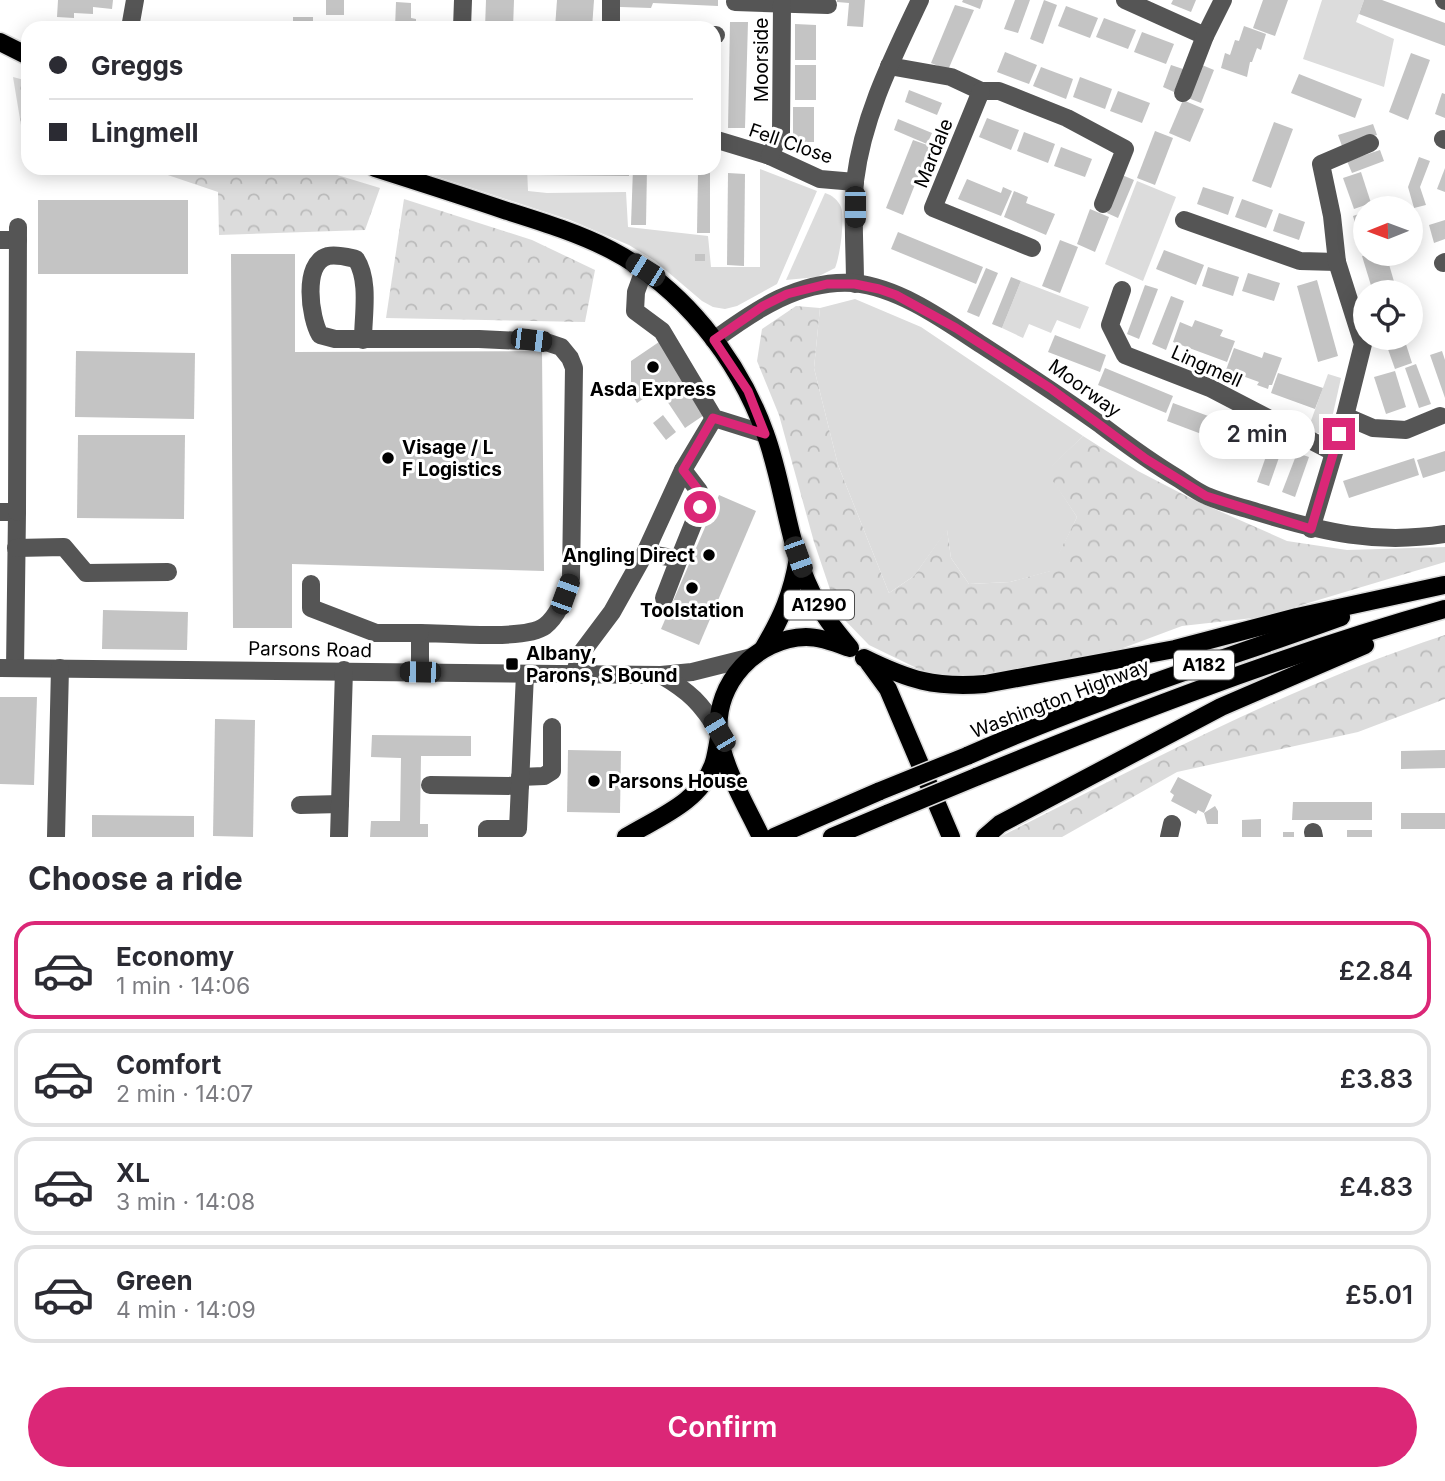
<!DOCTYPE html>
<html lang="en">
<head>
<meta charset="utf-8">
<style>
	body { margin:0; font-family:Inter,sans-serif; background:#f7f7f7; color:#2b2b33; height:100vh; display:flex; flex-direction:column; font-size:26px; white-space:nowrap }
	* { box-sizing:border-box; margin:0 }
	p { font-size:23px; color:#7c7c81 }
	.icon { flex:none; width:38px; height:38px; fill:none; stroke:currentColor; stroke-width:2; stroke-linecap:round; stroke-linejoin:round }
	.map { position:relative; height:837px; overflow:hidden }
	.sheet { display:flex; flex-direction:column; background:#fff; flex:1 }
	.sheet>* { flex:none }
	.hud { position:absolute; left:21px; top:21px; width:700px; height:154px; border-radius:21px; box-shadow:0 4px 18px #0003; display:grid; align-content:center; height:154px; padding:0 28px; background:#fff }
	.needle { width:46px; rotate:269deg }
	.fabs { position:absolute; left:1353px; top:196px; display:grid; gap:14px }
	.fabs a { display:grid; place-items:center; width:70px; height:70px; border-radius:50%; background:#fff; box-shadow:0 4px 18px #0003; font-size:35px }
	.end { position:absolute; width:32px; height:32px; margin:-16px; border:9px solid #db2777; background:#fff; box-shadow:0 0 0 4px #fff }
	.from { border-radius:50% }
	.bubble { position:absolute; height:49px; border-radius:24px; background:#fff; box-shadow:0 4px 18px #0003; font-size:23px; font-weight:600; line-height:49px; text-align:center }
	.car { position:absolute; width:21px; height:42px; margin:-21px -10px; border-radius:9px; box-shadow:0 0 5px 2px #0007; background:linear-gradient(#222 24%,#8ab4d8 0 40%,#222 0 76%,#8ab4d8 0 86%,#222 0) }
	.hud b { display:flex; align-items:center; gap:24px; height:66px; font-size:26px }
	.hud b+b { border-top:2px solid #e1e1e2 }
	.hud i { width:18px; height:18px; background:#2b2b33 }
	ul { padding:0; list-style:none }
	li { display:flex; align-items:center; gap:21px; height:98px; margin:0 14px 10px; padding:0 14px; border:4px solid #e1e1e2; border-radius:21px }
	li div { flex:1 }
	li b { display:block; font-size:26px }
	li em { font-style:normal; font-weight:600 }
	li.active { border-color:#db2777 }
	li>.icon { width:63px; height:63px; stroke-width:1.5 }
	h2 { padding:0 28px; font-size:32px; line-height:84px }
	.primary-button { display:flex; gap:14px; margin-top:auto; padding:14px 28px }
	.primary-button a { flex:1; height:80px; border-radius:42px; background:#db2777; color:#fff; font-size:28px; font-weight:600; line-height:80px; text-align:center }
	.map>svg:first-child { display:block }
	.green { fill:#dcdcdc }
	.forest { fill:url(#forest-crowns) }
	.building { fill:#c4c4c4 }
	.lines { fill:none; stroke-linecap:round; stroke-linejoin:round }
	.major-casing { stroke:#dbdbdb; stroke-width:21 }
	.minor { stroke:#555; stroke-width:18 }
	.major { stroke:#000; stroke-width:18 }
	.major-bridge-casing { stroke:#dbdbdb; stroke-width:21; stroke-linecap:butt }
	.major-bridge { stroke:#000; stroke-width:18 }
	.route { stroke:#db2777; stroke-width:9 }
	.poi-dot { fill:#000; stroke:#fff; stroke-width:2.5 }
	.labels { text-anchor:middle; stroke-width:6; stroke-linejoin:round; paint-order:stroke }
	.shield { fill:#fff; stroke:#4c4c4c; stroke-width:2 }
	.shield-label { font-size:18px; font-weight:bold; fill:#000 }
	.street-label { font-size:19px; fill:#000; stroke:#fff }
	.poi-label { font-size:19px; font-weight:bold; fill:#000; stroke:#fff; text-anchor:start }
</style>
</head>
<body>
<div class="map">
<svg width="1445" height="837" viewBox="0 0 1445 837">
	<defs>
		<pattern id="forest-crowns" width="20" height="18" patternUnits="userSpaceOnUse" patternTransform="scale(1.75)"><rect width="20" height="18" fill="#dcdcdc"/><path d="M2 6a3 3 0 1 1 6 0M12 15a3 3 0 1 1 6 0" fill="none" stroke="#bbb"/></pattern>
	</defs>
	<rect width="100%" height="100%" fill="#fff"/>
	<g class="green">
		<path d="M 1322,0 L 1364,0 L 1356,22 L 1394,39 L 1384,87 L 1303,59 Z"/>
		<path d="M 411,168 L 527,168 L 528,191 L 547,193 L 626,192 L 628,227 L 708,236 L 711,267 L 760,267 L 760,169 L 817,191 L 777,284 L 737,306 L 725,309 L 713,307 L 702,301 L 655,261 L 629,245 L 570,220 Z"/>
		<path d="M 1137,181 L 1176,197 L 1143,281 L 1105,264 Z"/>
		<path d="M 825,193 C 832,195 838,200 841,207 C 845,219 840,256 835,268 L 817,277 L 786,280 Z"/>
		<path d="M 1021,281 L 1089,307 L 1080,329 L 1057,320 L 1051,333 L 1029,324 L 1023,338 L 1002,328 Z"/>
		<path d="M 855,299 L 921,327 L 1083,436 L 1047,471 L 1077,517 L 1051,571 L 1010,582 L 969,584 L 951,558 L 947,530 L 914,576 L 889,593 L 838,465 L 814,368 L 820,308 Z"/>
		<path d="M 1328,374 L 1341,378 L 1330,427 L 1325,433 L 1314,433 L 1308,429 Z"/>
	</g>
	<g class="forest">
		<path d="M 13,77 L 28,81 L 28,127 L 21,125 Z"/>
		<path d="M 147,168 L 314,168 L 380,188 L 365,230 L 219,235 L 218,192 Z"/>
		<path d="M 404,199 L 532,240 L 595,270 L 585,322 L 386,318 Z"/>
		<path d="M 796,306 L 820,308 L 814,368 L 838,465 L 889,593 L 914,576 L 947,529 L 951,558 L 969,584 L 1010,582 L 1050,571 L 1077,517 L 1046,471 L 1083,436 L 1138,471 L 1192,499 L 1287,541 L 1347,550 L 1445,547 L 1445,562 L 1262,617 L 1182,626 L 1115,651 L 974,676 L 933,676 L 869,645 L 838,613 L 814,542 L 779,415 L 757,361 L 762,329 Z"/>
		<path d="M 1445,635 L 1445,699 L 1358,732 L 1177,772 L 1062,837 L 1000,837 C 1145,763 1290,686 1445,635 Z"/>
	</g>
	<g class="building">
		<path d="M 58,0 L 113,0 L 112,9 L 93,7 L 93,14 L 74,13 L 74,18 L 57,17 Z"/>
		<rect x="326" y="0" width="18" height="15"/>
		<path d="M 486,0 L 514,0 L 513,28 L 485,28 Z"/>
		<path d="M 557,0 L 594,0 L 592,28 L 555,28 Z"/>
		<path d="M 620,0 L 718,0 L 718,6 L 653,3 L 651,8 L 620,7 Z"/>
		<path d="M 837,0 L 865,0 L 863,27 L 847,26 L 849,3 L 837,2 Z"/>
		<path d="M 963,0 L 983,0 L 980,9 L 962,2 Z"/>
		<path d="M 1015,0 L 1030,0 L 1018,33 L 1004,29 Z"/>
		<path d="M 1044,0 L 1057,5 L 1043,44 L 1030,39 Z"/>
		<path d="M 1173,0 L 1196,0 L 1191,12 L 1171,4 Z"/>
		<path d="M 1263,0 L 1288,0 L 1275,36 L 1253,28 Z"/>
		<path d="M 1364,0 L 1382,0 L 1445,23 L 1445,46 L 1359,14 Z"/>
		<path d="M 396,2 L 411,3 L 411,18 L 416,19 L 416,28 L 395,28 Z"/>
		<path d="M 955,5 L 974,10 L 948,70 L 931,63 Z"/>
		<path d="M 1066,6 L 1098,18 L 1090,38 L 1058,26 Z"/>
		<rect x="293" y="17" width="20" height="11"/>
		<path d="M 1104,18 L 1136,30 L 1128,49 L 1096,37 Z"/>
		<path d="M 730,22 L 748,22 L 745,128 L 728,128 Z"/>
		<path d="M 154,24 L 220,26 L 220,28 L 153,28 Z"/>
		<path d="M 795,24 L 816,25 L 816,60 L 795,60 Z"/>
		<path d="M 1244,26 L 1266,34 L 1261,50 L 1257,48 L 1252,62 L 1250,62 L 1247,77 L 1221,68 L 1225,53 L 1230,55 L 1235,40 L 1239,41 Z"/>
		<path d="M 1142,32 L 1174,44 L 1166,64 L 1134,52 Z"/>
		<path d="M 1005,52 L 1037,65 L 1029,84 L 997,72 Z"/>
		<path d="M 1411,53 L 1430,60 L 1408,120 L 1389,112 Z"/>
		<rect x="795" y="65" width="21" height="35"/>
		<path d="M 1171,65 L 1183,69 L 1174,92 L 1163,87 Z"/>
		<path d="M 1202,65 L 1214,70 L 1201,103 L 1188,98 Z"/>
		<path d="M 1041,67 L 1073,79 L 1066,99 L 1033,86 Z"/>
		<path d="M 1299,74 L 1362,99 L 1355,118 L 1291,93 Z"/>
		<path d="M 1080,77 L 1112,89 L 1105,109 L 1073,97 Z"/>
		<path d="M 909,90 L 942,103 L 937,115 L 905,102 Z"/>
		<path d="M 1118,91 L 1150,103 L 1142,123 L 1110,111 Z"/>
		<path d="M 1442,93 L 1445,94 L 1445,118 L 1435,114 Z"/>
		<path d="M 1183,100 L 1204,109 L 1190,142 L 1169,133 Z"/>
		<rect x="793" y="107" width="21" height="35"/>
		<path d="M 987,118 L 1019,130 L 1011,150 L 979,137 Z"/>
		<path d="M 898,119 L 932,133 L 927,144 L 894,130 Z"/>
		<path d="M 1274,122 L 1293,129 L 1271,188 L 1252,181 Z"/>
		<path d="M 1373,124 L 1377,135 L 1342,146 L 1338,135 Z"/>
		<path d="M 1155,131 L 1173,138 L 1155,185 L 1137,178 Z"/>
		<path d="M 1024,132 L 1055,144 L 1048,163 L 1017,151 Z"/>
		<path d="M 913,140 L 930,146 L 903,215 L 886,208 Z"/>
		<path d="M 1061,147 L 1092,159 L 1085,177 L 1054,166 Z"/>
		<path d="M 1380,150 L 1384,161 L 1352,173 L 1347,161 Z"/>
		<path d="M 1419,157 L 1430,161 L 1420,187 L 1426,205 L 1414,208 L 1408,187 Z"/>
		<path d="M 539,168 L 629,168 L 629,176 L 538,175 Z"/>
		<path d="M 633,168 L 647,168 L 646,225 L 631,225 Z"/>
		<path d="M 1445,168 L 1445,192 L 1437,189 Z"/>
		<path d="M 1361,172 L 1371,203 L 1354,209 L 1343,178 Z"/>
		<path d="M 698,173 L 710,173 L 710,233 L 697,233 Z"/>
		<path d="M 728,173 L 745,174 L 744,266 L 727,265 Z"/>
		<path d="M 1122,175 L 1134,180 L 1118,218 L 1107,213 Z"/>
		<path d="M 967,179 L 1001,193 L 1003,187 L 1012,191 L 1001,216 L 958,199 Z"/>
		<path d="M 1203,187 L 1234,197 L 1228,215 L 1197,204 Z"/>
		<path d="M 1014,191 L 1028,197 L 1026,203 L 1055,214 L 1046,235 L 1004,217 Z"/>
		<path d="M 1242,199 L 1273,210 L 1266,228 L 1235,217 Z"/>
		<rect x="38" y="200" width="150" height="74"/>
		<path d="M 1090,209 L 1109,217 L 1095,252 L 1077,244 Z"/>
		<path d="M 1365,212 L 1365,253 L 1364,253 L 1353,216 Z"/>
		<path d="M 1279,213 L 1305,222 L 1299,240 L 1273,231 Z"/>
		<path d="M 1445,220 L 1445,239 L 1434,243 L 1429,225 Z"/>
		<path d="M 898,232 L 983,267 L 976,284 L 891,249 Z"/>
		<path d="M 1060,240 L 1078,247 L 1060,293 L 1042,286 Z"/>
		<path d="M 1164,250 L 1204,265 L 1196,285 L 1156,269 Z"/>
		<path d="M 231,254 L 295,254 L 295,352 L 542,351 L 544,571 L 292,564 L 292,628 L 233,628 Z"/>
		<rect x="695" y="254" width="10" height="7"/>
		<path d="M 1369,254 L 1386,254 L 1395,285 L 1373,292 L 1362,256 Z"/>
		<path d="M 1208,267 L 1239,277 L 1233,296 L 1202,286 Z"/>
		<path d="M 986,268 L 998,273 L 979,317 L 967,312 Z"/>
		<path d="M 1248,273 L 1280,283 L 1274,301 L 1242,291 Z"/>
		<path d="M 1011,277 L 1021,281 L 1002,328 L 992,324 Z"/>
		<path d="M 1317,280 L 1338,356 L 1318,362 L 1297,286 Z"/>
		<path d="M 1145,285 L 1158,289 L 1139,339 L 1127,334 Z"/>
		<path d="M 1171,296 L 1184,301 L 1166,350 L 1152,344 Z"/>
		<path d="M 1195,320 L 1223,330 L 1220,336 L 1235,341 L 1227,362 L 1173,342 L 1180,322 L 1192,327 Z"/>
		<path d="M 1055,335 L 1106,355 L 1100,372 L 1048,352 Z"/>
		<path d="M 1384,338 L 1404,338 L 1412,363 L 1395,369 Z"/>
		<path d="M 659,342 L 716,407 L 685,428 L 665,398 L 675,391 L 669,381 L 637,403 L 631,393 L 631,361 Z"/>
		<path d="M 1234,348 L 1262,358 L 1264,352 L 1282,358 L 1272,385 L 1269,385 L 1268,389 L 1257,385 L 1259,382 L 1226,370 Z"/>
		<path d="M 76,351 L 195,353 L 194,419 L 75,417 Z"/>
		<path d="M 1442,351 L 1445,360 L 1445,398 L 1430,355 Z"/>
		<path d="M 1416,364 L 1431,404 L 1419,408 L 1405,368 Z"/>
		<path d="M 1105,368 L 1173,396 L 1166,413 L 1098,385 Z"/>
		<path d="M 1395,371 L 1406,407 L 1386,414 L 1374,377 Z"/>
		<path d="M 1278,373 L 1323,388 L 1315,409 L 1271,393 Z"/>
		<path d="M 1173,403 L 1219,420 L 1212,438 L 1167,421 Z"/>
		<path d="M 663,415 L 676,432 L 666,440 L 653,423 Z"/>
		<path d="M 1222,424 L 1268,442 L 1261,459 L 1215,442 Z"/>
		<path d="M 78,435 L 185,435 L 184,519 L 77,518 Z"/>
		<path d="M 1271,442 L 1283,446 L 1269,486 L 1257,482 Z"/>
		<path d="M 1445,451 L 1445,471 L 1423,478 L 1417,460 Z"/>
		<path d="M 1297,453 L 1309,457 L 1295,497 L 1282,492 Z"/>
		<path d="M 1414,458 L 1419,475 L 1349,498 L 1343,481 Z"/>
		<path d="M 719,495 L 756,511 L 699,645 L 661,629 Z"/>
		<path d="M 103,610 L 188,612 L 187,650 L 102,649 Z"/>
		<path d="M 0,697 L 37,697 L 34,785 L 0,784 Z"/>
		<path d="M 215,719 L 255,720 L 253,837 L 213,836 Z"/>
		<path d="M 372,735 L 471,736 L 471,756 L 421,756 L 420,824 L 428,824 L 428,837 L 370,837 L 371,821 L 400,821 L 401,758 L 371,757 Z"/>
		<path d="M 568,750 L 621,751 L 620,813 L 567,812 Z"/>
		<path d="M 1445,750 L 1445,768 L 1401,769 L 1401,751 Z"/>
		<path d="M 1178,777 L 1212,795 L 1204,813 L 1198,810 L 1196,814 L 1171,801 L 1174,795 L 1170,792 Z"/>
		<path d="M 1293,802 L 1372,802 L 1372,820 L 1292,820 Z"/>
		<path d="M 1215,806 L 1218,811 L 1218,824 L 1207,824 L 1204,813 Z"/>
		<rect x="1401" y="813" width="44" height="16"/>
		<path d="M 92,815 L 194,816 L 194,837 L 92,837 Z"/>
		<path d="M 1261,819 L 1261,837 L 1242,837 L 1242,820 Z"/>
		<rect x="1347" y="830" width="25" height="7"/>
		<rect x="1283" y="832" width="11" height="5"/>
	</g>
	<g class="lines">
		<g class="major-casing">
			<g id="major">
				<path d="M 0,42 L 28,56"/>
				<path d="M 375,168 C 419,182 463,196 507,211 C 542,222 578,233 611,250 C 682,287 738,358 765,433 C 784,484 787,542 811,591 C 821,613 835,630 850,648"/>
				<path d="M 763,649 C 782,617 792,594 798,558"/>
				<path d="M 864,658 C 909,680 934,688 985,684 L 1175,649 L 1297,617 L 1444,585"/>
				<path d="M 869,663 L 888,689 L 951,837"/>
				<path d="M 967,756 C 1088,702 1216,662 1341,617"/>
				<path d="M 976,777 C 1130,714 1285,654 1445,609"/>
				<path d="M 626,837 C 657,818 700,802 713,765 C 716,757 717,747 719,738"/>
				<path d="M 761,837 C 747,807 722,766 719,733 C 714,683 757,638 806,637 C 820,637 834,642 847,647"/>
				<path d="M 774,837 L 880,791"/>
				<path d="M 832,837 L 889,813"/>
				<path d="M 985,837 L 1000,824 L 1221,707 L 1365,645"/>
			</g>
		</g>
		<g class="minor">
			<path d="M 1125,0 L 1205,36 L 1223,0"/>
			<path d="M 1444,0 L 1445,1"/>
			<path d="M 735,2 L 828,5"/>
			<path d="M 130,28 L 135,0"/>
			<path d="M 462,28 L 463,0"/>
			<path d="M 611,28 L 611,0"/>
			<path d="M 714,35 L 716,35"/>
			<path d="M 889,66 L 951,77 L 981,91 L 999,91 L 1067,118 L 1125,149 L 1103,204"/>
			<path d="M 981,91 L 933,208 L 1032,248"/>
			<path d="M 1183,93 L 1205,36"/>
			<path d="M 714,139 L 770,156 L 820,179 L 855,182"/>
			<path d="M 1443,139 L 1445,140"/>
			<path d="M 770,156 L 781,132 L 782,3"/>
			<path d="M 1184,220 L 1300,261 L 1337,262"/>
			<path d="M 0,240 L 18,240"/>
			<path d="M 1443,263 L 1445,262"/>
			<path d="M 644,270 L 636,292 L 635,311 L 662,331 L 714,418 L 765,434"/>
			<path d="M 855,284 C 855,250 852,215 855,181 C 863,116 892,59 920,0"/>
			<path d="M 1122,290 L 1110,325 L 1125,355 L 1210,388 L 1333,452"/>
			<path d="M 363,340 C 363,315 370,281 356,259 C 347,257 337,254 328,256 C 302,263 310,318 320,335 L 335,339 L 479,339 L 546,342 L 561,347 L 570,358 L 574,368 L 571,578 C 565,594 560,614 545,626 C 525,641 448,633 420,633 L 420,672"/>
			<path d="M 714,340 C 755,310 800,279 854,283 C 900,288 944,320 982,345 C 1022,371 1062,397 1101,425 C 1126,444 1152,463 1179,479 C 1188,485 1197,492 1207,496 C 1223,503 1241,507 1257,512 C 1323,532 1376,545 1445,534"/>
			<path d="M 1345,416 L 1373,428 L 1406,430 L 1440,416"/>
			<path d="M 0,512 L 17,512 L 15,668"/>
			<path d="M 17,512 L 18,227"/>
			<path d="M 1311,529 L 1345,416 L 1363,344 L 1337,262 L 1332,216 L 1321,164 L 1370,143"/>
			<path d="M 16,548 L 64,547 L 86,573 L 168,572"/>
			<path d="M 645,553 L 679,559 L 700,507 L 699,491 L 683,470"/>
			<path d="M 311,584 L 311,608 L 376,633 L 420,633"/>
			<path d="M 664,598 L 679,559"/>
			<path d="M 0,668 L 661,675 L 692,672 L 752,657"/>
			<path d="M 574,674 L 582,652 L 612,612 L 645,553 L 683,470 L 714,418"/>
			<path d="M 661,675 C 690,692 701,703 719,732"/>
			<path d="M 520,777 L 544,776 L 552,771 L 552,727"/>
			<path d="M 430,785 L 520,786"/>
			<path d="M 300,805 L 340,804"/>
			<path d="M 1313,832 L 1314,837"/>
			<path d="M 56,837 L 60,668"/>
			<path d="M 339,837 L 344,670"/>
			<path d="M 487,837 L 487,829 L 518,829 L 525,674"/>
			<path d="M 1169,837 L 1172,824"/>
		</g>
		<use href="#major" class="major"/>
		<g class="major-bridge-casing">
			<g id="major-bridge">
				<path d="M 880,791 L 967,756"/>
				<path d="M 889,813 L 976,777"/>
			</g>
		</g>
		<use href="#major-bridge" class="major-bridge"/>
	</g>
	<g class="lines">
		<path class="route" d="M 700,507 L 699,491 L 683,470 L 713,418 L 765,434 L 748,391 L 714,340 L 763,306 L 787,294 L 827,284 L 855,284 L 879,289 L 896,295 L 956,328 L 1050,388 L 1146,459 L 1206,496 L 1311,529 L 1339,434"/>
	</g>
	<g class="poi-dot">
		<circle cx="653" cy="367" r="7"/>
		<circle cx="388" cy="458" r="7"/>
		<circle cx="709" cy="555" r="7"/>
		<circle cx="692" cy="588" r="7"/>
		<rect x="505" y="657" width="14" height="14" rx="3.5"/>
		<circle cx="594" cy="781" r="7"/>
	</g>
	<g class="labels">
		<g class="shield">
			<rect x="784" y="590.5" width="70" height="29" rx="5"/>
			<rect x="1174" y="650.5" width="60" height="29" rx="5"/>
		</g>
		<g class="shield-label">
			<text x="819" y="611">A1290</text>
			<text x="1204" y="671">A182</text>
		</g>
		<g class="street-label">
			<text transform="translate(761 60) rotate(-90)" y="7">Moorside</text>
			<text transform="translate(791 143) rotate(19)" y="7">Fell Close</text>
			<text transform="translate(933 153) rotate(-68)" y="7">Mardale</text>
			<text transform="translate(1207 366) rotate(24)" y="7">Lingmell</text>
			<text transform="translate(1085 388) rotate(36)" y="7">Moorway</text>
			<text transform="translate(310 649) rotate(1)" y="7">Parsons Road</text>
			<text transform="translate(1060 698) rotate(-21)" y="7">Washington Highway</text>
		</g>
		<g class="poi-label">
			<text x="653" y="396" text-anchor="middle">Asda Express</text>
			<text x="402" y="454">Visage / L<tspan x="402" dy="22">F Logistics</tspan></text>
			<text x="695" y="562" text-anchor="end">Angling Direct</text>
			<text x="692" y="617" text-anchor="middle">Toolstation</text>
			<text x="526" y="660">Albany,<tspan x="526" dy="22">Parons, S Bound</tspan></text>
			<text x="608" y="788">Parsons House</text>
		</g>
	</g>
</svg>
<div class="fabs">
<a><svg class="needle" viewBox="-14 -14 28 28"><path d="M0-13l5 13h-10z" fill="#e53935"/><path d="M0 13l5-13h-10z" fill="#7c7c81"/></svg></a>
<a><svg class="icon" aria-label="locate" viewBox="0 0 24 24"><circle cx="12" cy="12" r="6"/><path d="M12 2v4M12 18v4M2 12h4M18 12h4"/></svg></a>
</div>
<i class="end from" style="left:700px;top:507px"></i>
<i class="end" style="left:1339px;top:434px"></i>
<div class="bubble" style="left:1199px;top:410px;width:116px">2 min</div>
<i class="car" style="left:855px;top:207px;rotate:180deg"></i>
<i class="car" style="left:645px;top:270px;rotate:302deg"></i>
<i class="car" style="left:531px;top:340px;rotate:97deg"></i>
<i class="car" style="left:798px;top:557px;rotate:160deg"></i>
<i class="car" style="left:565px;top:594px;rotate:20deg"></i>
<i class="car" style="left:420px;top:672px;rotate:271deg"></i>
<i class="car" style="left:719px;top:732px;rotate:329deg"></i>
<div class="hud">
<b><i class="from"></i>Greggs</b>
<b><i></i>Lingmell</b>
</div>
</div>
<section class="sheet">
<h2>Choose a ride</h2>
<ul>
<li class="active"><svg class="icon" aria-label="car" viewBox="0 0 24 24"><path d="M5 17H2v-5l4-1 3-4h7l3 4 3 1v5h-3M9 17h6M6 11h13"/><circle cx="7" cy="17" r="2"/><circle cx="17" cy="17" r="2"/></svg><div><b>Economy</b><p>1 min · 14:06</p></div><em>£2.84</em></li>
<li><svg class="icon" aria-label="car" viewBox="0 0 24 24"><path d="M5 17H2v-5l4-1 3-4h7l3 4 3 1v5h-3M9 17h6M6 11h13"/><circle cx="7" cy="17" r="2"/><circle cx="17" cy="17" r="2"/></svg><div><b>Comfort</b><p>2 min · 14:07</p></div><em>£3.83</em></li>
<li><svg class="icon" aria-label="car" viewBox="0 0 24 24"><path d="M5 17H2v-5l4-1 3-4h7l3 4 3 1v5h-3M9 17h6M6 11h13"/><circle cx="7" cy="17" r="2"/><circle cx="17" cy="17" r="2"/></svg><div><b>XL</b><p>3 min · 14:08</p></div><em>£4.83</em></li>
<li><svg class="icon" aria-label="car" viewBox="0 0 24 24"><path d="M5 17H2v-5l4-1 3-4h7l3 4 3 1v5h-3M9 17h6M6 11h13"/><circle cx="7" cy="17" r="2"/><circle cx="17" cy="17" r="2"/></svg><div><b>Green</b><p>4 min · 14:09</p></div><em>£5.01</em></li>
</ul>
<div class="primary-button"><a>Confirm</a></div>
</section>
</body>
</html>
